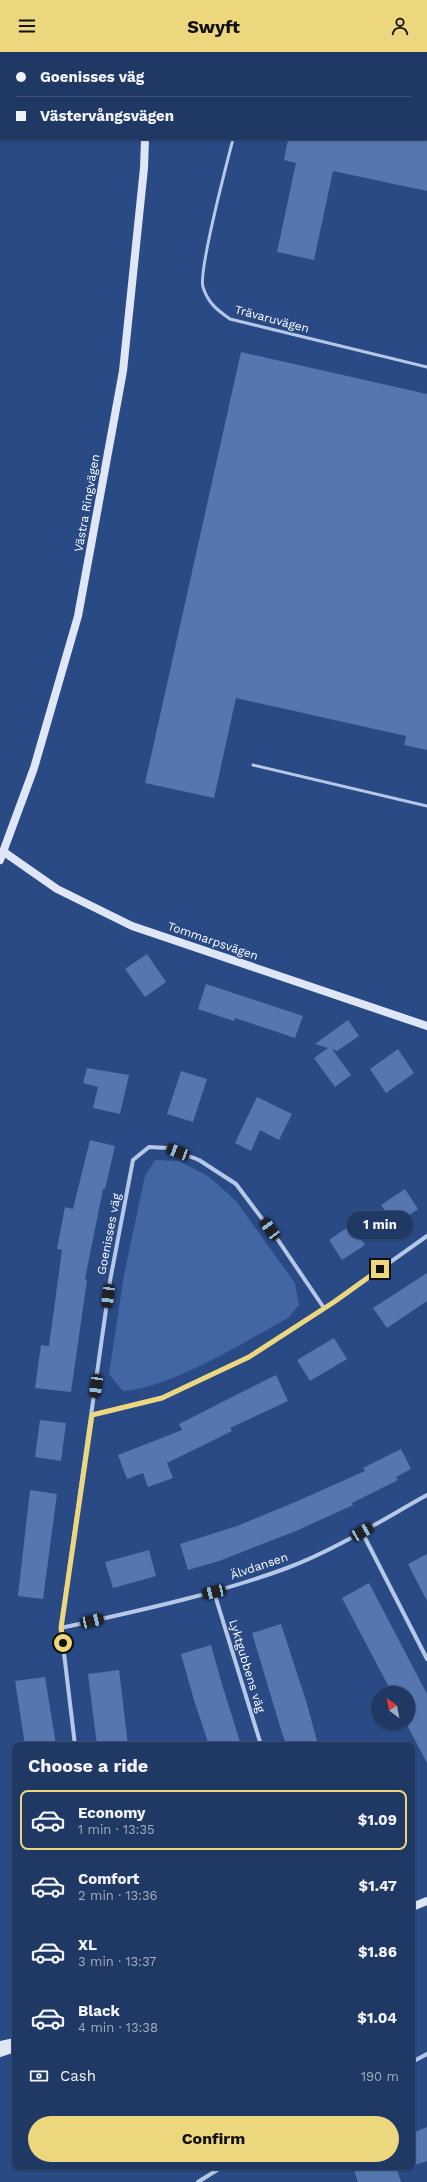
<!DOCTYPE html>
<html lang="en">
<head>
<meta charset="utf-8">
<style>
	body { margin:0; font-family:"Work Sans",sans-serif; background:#283f6a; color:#f1f3f6; height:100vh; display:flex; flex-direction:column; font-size:15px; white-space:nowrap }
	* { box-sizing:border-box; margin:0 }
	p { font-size:13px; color:#a2acbf }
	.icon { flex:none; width:22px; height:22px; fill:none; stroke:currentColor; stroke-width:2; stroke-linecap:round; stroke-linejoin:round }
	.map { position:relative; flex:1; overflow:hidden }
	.side { position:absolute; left:12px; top:1690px; width:403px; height:428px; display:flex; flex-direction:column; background:#203864; border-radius:8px; box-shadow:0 1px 3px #0004,0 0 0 1px #3d5278 }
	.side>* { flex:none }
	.top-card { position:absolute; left:0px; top:0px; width:427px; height:88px; box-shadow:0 1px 3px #0004,0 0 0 1px #3d5278; display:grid; align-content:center; height:88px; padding:0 16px; background:#203864 }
	.needle { width:26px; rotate:328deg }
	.tools { position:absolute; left:371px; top:1634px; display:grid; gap:8px }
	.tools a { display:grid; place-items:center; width:44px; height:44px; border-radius:50%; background:#203864; box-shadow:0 1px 3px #0004,0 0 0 1px #3d5278; font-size:20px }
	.end { position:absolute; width:18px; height:18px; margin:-9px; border:5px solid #edd77e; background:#111; box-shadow:0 0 0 2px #111 }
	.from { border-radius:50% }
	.bubble { position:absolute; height:28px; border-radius:14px; background:#203864; box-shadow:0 1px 3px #0004,0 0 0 1px #3d5278; font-size:13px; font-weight:700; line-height:28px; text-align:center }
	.car { position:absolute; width:12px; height:24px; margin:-12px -6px; border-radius:5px; box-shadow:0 0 3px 1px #0007; background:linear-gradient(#222 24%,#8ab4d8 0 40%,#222 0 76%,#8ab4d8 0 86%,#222 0) }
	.top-card b { display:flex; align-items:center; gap:14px; height:38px; font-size:15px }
	.top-card b+b { border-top:1px solid #3d5278 }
	.top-card i { width:10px; height:10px; background:#f1f3f6 }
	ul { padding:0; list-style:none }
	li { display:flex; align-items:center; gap:12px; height:60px; margin:0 8px 6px; padding:0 8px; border:2px solid transparent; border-radius:8px }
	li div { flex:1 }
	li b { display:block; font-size:15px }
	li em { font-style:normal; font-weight:700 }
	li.selected { border-color:#edd77e }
	li>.icon { width:36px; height:36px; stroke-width:1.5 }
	h2 { padding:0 16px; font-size:18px; line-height:48px }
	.pay { display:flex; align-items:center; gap:10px; height:44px; padding:0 16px; font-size:15px }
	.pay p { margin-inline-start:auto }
	.action { display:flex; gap:8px; margin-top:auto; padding:8px 16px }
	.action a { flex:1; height:46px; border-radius:24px; background:#edd77e; color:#111; font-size:16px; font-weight:700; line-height:46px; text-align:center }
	header { display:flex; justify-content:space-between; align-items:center; height:52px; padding:0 16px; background:#edd77e; color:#111; font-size:18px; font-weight:700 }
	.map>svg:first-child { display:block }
	.green { fill:#4265a4 }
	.building { fill:#5676af }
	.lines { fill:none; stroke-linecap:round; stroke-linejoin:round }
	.lane { stroke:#b6c8e7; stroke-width:3 }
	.street { stroke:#b6c8e7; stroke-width:4 }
	.secondary { stroke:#dfe7f7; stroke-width:8 }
	.route { stroke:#edd77e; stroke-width:5 }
	.labels { text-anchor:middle; stroke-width:3; stroke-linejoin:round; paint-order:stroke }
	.street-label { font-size:12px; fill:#fff; stroke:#2a4a86 }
</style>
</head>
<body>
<header><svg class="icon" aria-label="menu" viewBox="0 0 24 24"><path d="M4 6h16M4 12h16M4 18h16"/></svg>Swyft<svg class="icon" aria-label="person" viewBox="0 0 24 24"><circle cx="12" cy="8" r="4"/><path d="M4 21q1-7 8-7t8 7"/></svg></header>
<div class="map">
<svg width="427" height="2130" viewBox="0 0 427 2130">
	<rect width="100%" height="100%" fill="#2a4a86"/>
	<path class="green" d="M 155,1108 L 179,1109 L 208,1124 L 236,1149 L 295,1231 L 299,1253 L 288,1266 C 244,1290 171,1336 123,1339 L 109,1322 L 124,1223 L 145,1124 Z"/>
	<g class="building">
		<path d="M 288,87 L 427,87 L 427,139 L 333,119 L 314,208 L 277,200 L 296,111 L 284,108 Z"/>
		<path d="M 241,300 L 427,342 L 427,698 L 404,693 L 406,684 L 236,646 L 214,746 L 145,731 Z"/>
		<path d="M 147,902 L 166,930 L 145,945 L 125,917 Z"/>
		<path d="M 206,932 L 303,964 L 295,986 L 235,966 L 234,969 L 198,957 Z"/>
		<path d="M 348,968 L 359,984 L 337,999 L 332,997 L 351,1023 L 335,1035 L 314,1006 L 328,996 L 315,992 Z"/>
		<path d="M 398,997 L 414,1021 L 386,1041 L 370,1017 Z"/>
		<path d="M 87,1016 L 129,1023 L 120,1062 L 93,1056 L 98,1035 L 83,1031 Z"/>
		<path d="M 181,1019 L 207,1027 L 193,1070 L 167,1062 Z"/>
		<path d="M 257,1045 L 292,1062 L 279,1088 L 260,1078 L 251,1099 L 235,1091 Z"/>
		<path d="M 90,1088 L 115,1094 L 105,1137 L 103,1137 L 85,1227 L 87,1228 L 71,1340 L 35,1336 L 41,1293 L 49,1294 L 62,1198 L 57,1197 L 65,1155 L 73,1157 Z"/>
		<path d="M 405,1137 L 418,1157 L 395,1173 L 381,1153 Z"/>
		<path d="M 351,1173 L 365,1193 L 342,1208 L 329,1188 Z"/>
		<path d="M 427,1221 L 427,1249 L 387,1276 L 373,1256 Z"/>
		<path d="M 334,1286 L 347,1307 L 310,1329 L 297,1308 Z"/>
		<path d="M 276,1323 L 288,1349 L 230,1376 L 232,1379 L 167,1411 L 173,1426 L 148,1435 L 143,1421 L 127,1427 L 118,1403 L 182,1378 L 179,1372 Z"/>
		<path d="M 40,1368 L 66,1371 L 61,1409 L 35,1405 Z"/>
		<path d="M 401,1397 L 411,1417 L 396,1425 L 398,1428 L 352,1451 L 353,1453 L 296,1479 L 219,1509 L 188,1518 L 180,1492 L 237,1474 L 293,1451 L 365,1419 L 363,1416 Z"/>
		<path d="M 30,1438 L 57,1442 L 43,1547 L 18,1544 Z"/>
		<path d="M 149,1498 L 156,1524 L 113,1536 L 105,1510 Z"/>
		<path d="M 427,1502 L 427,1549 L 408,1512 Z"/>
		<path d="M 369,1531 L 427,1642 L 427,1711 L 408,1675 L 408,1641 L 392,1641 L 342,1546 Z"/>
		<path d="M 281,1572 L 307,1652 L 318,1693 L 286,1693 L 279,1671 L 252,1581 Z"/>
		<path d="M 211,1593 L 221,1629 L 241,1693 L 209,1693 L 194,1648 L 181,1602 Z"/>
		<path d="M 119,1618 L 128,1693 L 97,1693 L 88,1622 Z"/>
		<path d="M 45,1625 L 56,1693 L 25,1693 L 15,1629 Z"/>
		<path d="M 427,2075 L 427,2109 L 412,2114 L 412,2081 Z"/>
		<path d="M 353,2115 L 396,2115 L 401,2130 L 358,2130 Z"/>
	</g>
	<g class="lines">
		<g class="lane">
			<path d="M 293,0 L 297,1"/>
			<path d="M 253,1 L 253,0"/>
			<path d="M 426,31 L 427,31"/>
			<path d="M 233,87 C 227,111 198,219 203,235 C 208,251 217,258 230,267 L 427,315"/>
			<path d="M 253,713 L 427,754"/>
		</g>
		<g class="street">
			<path d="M 92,1363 L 162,1346 L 249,1305 L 334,1250 L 427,1184"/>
			<path d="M 362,1480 L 427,1607"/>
			<path d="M 214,1540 L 261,1693"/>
			<path d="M 61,1576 C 137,1559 214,1543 287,1516 C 335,1498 382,1468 427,1443"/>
			<path d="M 75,1693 L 61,1576 L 110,1229 L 133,1108 L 149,1095 L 168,1096 L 199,1108 L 236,1132 L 278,1188 L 324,1256"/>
			<path d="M 412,2010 L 427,2002"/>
			<path d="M 198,2130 L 222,2115"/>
		</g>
		<g class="secondary">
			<path d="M 149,1 L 149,0"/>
			<path d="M 4,800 L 57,837 L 132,874 L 427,974"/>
			<path d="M 0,808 L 34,716 L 78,564 L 123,319 L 144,116 L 145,87"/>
			<path d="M 412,1855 L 427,1849"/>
			<path d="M 0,1993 L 15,1990"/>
			<path d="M 0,2001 L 15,1996"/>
		</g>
	</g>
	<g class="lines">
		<path class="route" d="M 63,1591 L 61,1576 L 92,1363 L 162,1346 L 249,1305 L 334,1250 L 380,1217"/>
	</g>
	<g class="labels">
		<g class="street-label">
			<text transform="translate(272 267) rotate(15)" y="4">Trävaruvägen</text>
			<text transform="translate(87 451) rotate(-80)" y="4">Västra Ringvägen</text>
			<text transform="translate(213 889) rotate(19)" y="4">Tommarpsvägen</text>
			<text transform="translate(109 1182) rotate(-79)" y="4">Goenisses väg</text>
			<text transform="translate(259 1514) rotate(-19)" y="4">Älvdansen</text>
			<text transform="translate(247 1614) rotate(73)" y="4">Lyktgubbens väg</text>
		</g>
	</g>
</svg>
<div class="tools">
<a><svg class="needle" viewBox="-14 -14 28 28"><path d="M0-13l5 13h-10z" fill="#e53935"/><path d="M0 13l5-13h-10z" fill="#a2acbf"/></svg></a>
</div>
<i class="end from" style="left:63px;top:1591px"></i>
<i class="end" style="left:380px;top:1217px"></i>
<div class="bubble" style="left:347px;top:1159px;width:66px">1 min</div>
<i class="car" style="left:178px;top:1100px;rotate:291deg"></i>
<i class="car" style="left:270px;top:1177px;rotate:323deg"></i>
<i class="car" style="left:108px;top:1244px;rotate:187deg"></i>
<i class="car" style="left:96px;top:1334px;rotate:188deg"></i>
<i class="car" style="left:362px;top:1480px;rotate:60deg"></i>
<i class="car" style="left:214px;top:1540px;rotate:257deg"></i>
<i class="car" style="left:92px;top:1569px;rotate:77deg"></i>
<div class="top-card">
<b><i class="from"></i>Goenisses väg</b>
<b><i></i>Västervångsvägen</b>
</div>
<section class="side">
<h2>Choose a ride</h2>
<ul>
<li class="selected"><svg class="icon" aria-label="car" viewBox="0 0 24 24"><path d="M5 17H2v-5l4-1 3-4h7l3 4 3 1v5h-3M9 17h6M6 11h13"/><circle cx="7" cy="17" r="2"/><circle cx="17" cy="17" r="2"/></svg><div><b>Economy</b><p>1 min · 13:35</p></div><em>$1.09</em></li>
<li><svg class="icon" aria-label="car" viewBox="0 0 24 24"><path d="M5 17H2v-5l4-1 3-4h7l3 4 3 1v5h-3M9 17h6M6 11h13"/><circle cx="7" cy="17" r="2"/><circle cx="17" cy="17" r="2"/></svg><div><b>Comfort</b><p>2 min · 13:36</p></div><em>$1.47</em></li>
<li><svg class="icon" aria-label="car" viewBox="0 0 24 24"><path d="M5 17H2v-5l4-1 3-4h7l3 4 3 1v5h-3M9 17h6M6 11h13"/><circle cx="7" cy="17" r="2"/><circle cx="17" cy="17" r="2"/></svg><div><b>XL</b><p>3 min · 13:37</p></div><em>$1.86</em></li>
<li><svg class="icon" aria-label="car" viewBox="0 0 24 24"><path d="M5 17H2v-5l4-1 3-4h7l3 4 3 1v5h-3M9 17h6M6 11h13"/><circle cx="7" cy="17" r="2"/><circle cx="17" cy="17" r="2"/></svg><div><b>Black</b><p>4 min · 13:38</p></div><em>$1.04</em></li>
</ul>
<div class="pay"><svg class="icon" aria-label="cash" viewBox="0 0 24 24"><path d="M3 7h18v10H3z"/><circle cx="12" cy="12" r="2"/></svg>Cash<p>190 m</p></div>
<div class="action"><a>Confirm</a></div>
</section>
</div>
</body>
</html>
